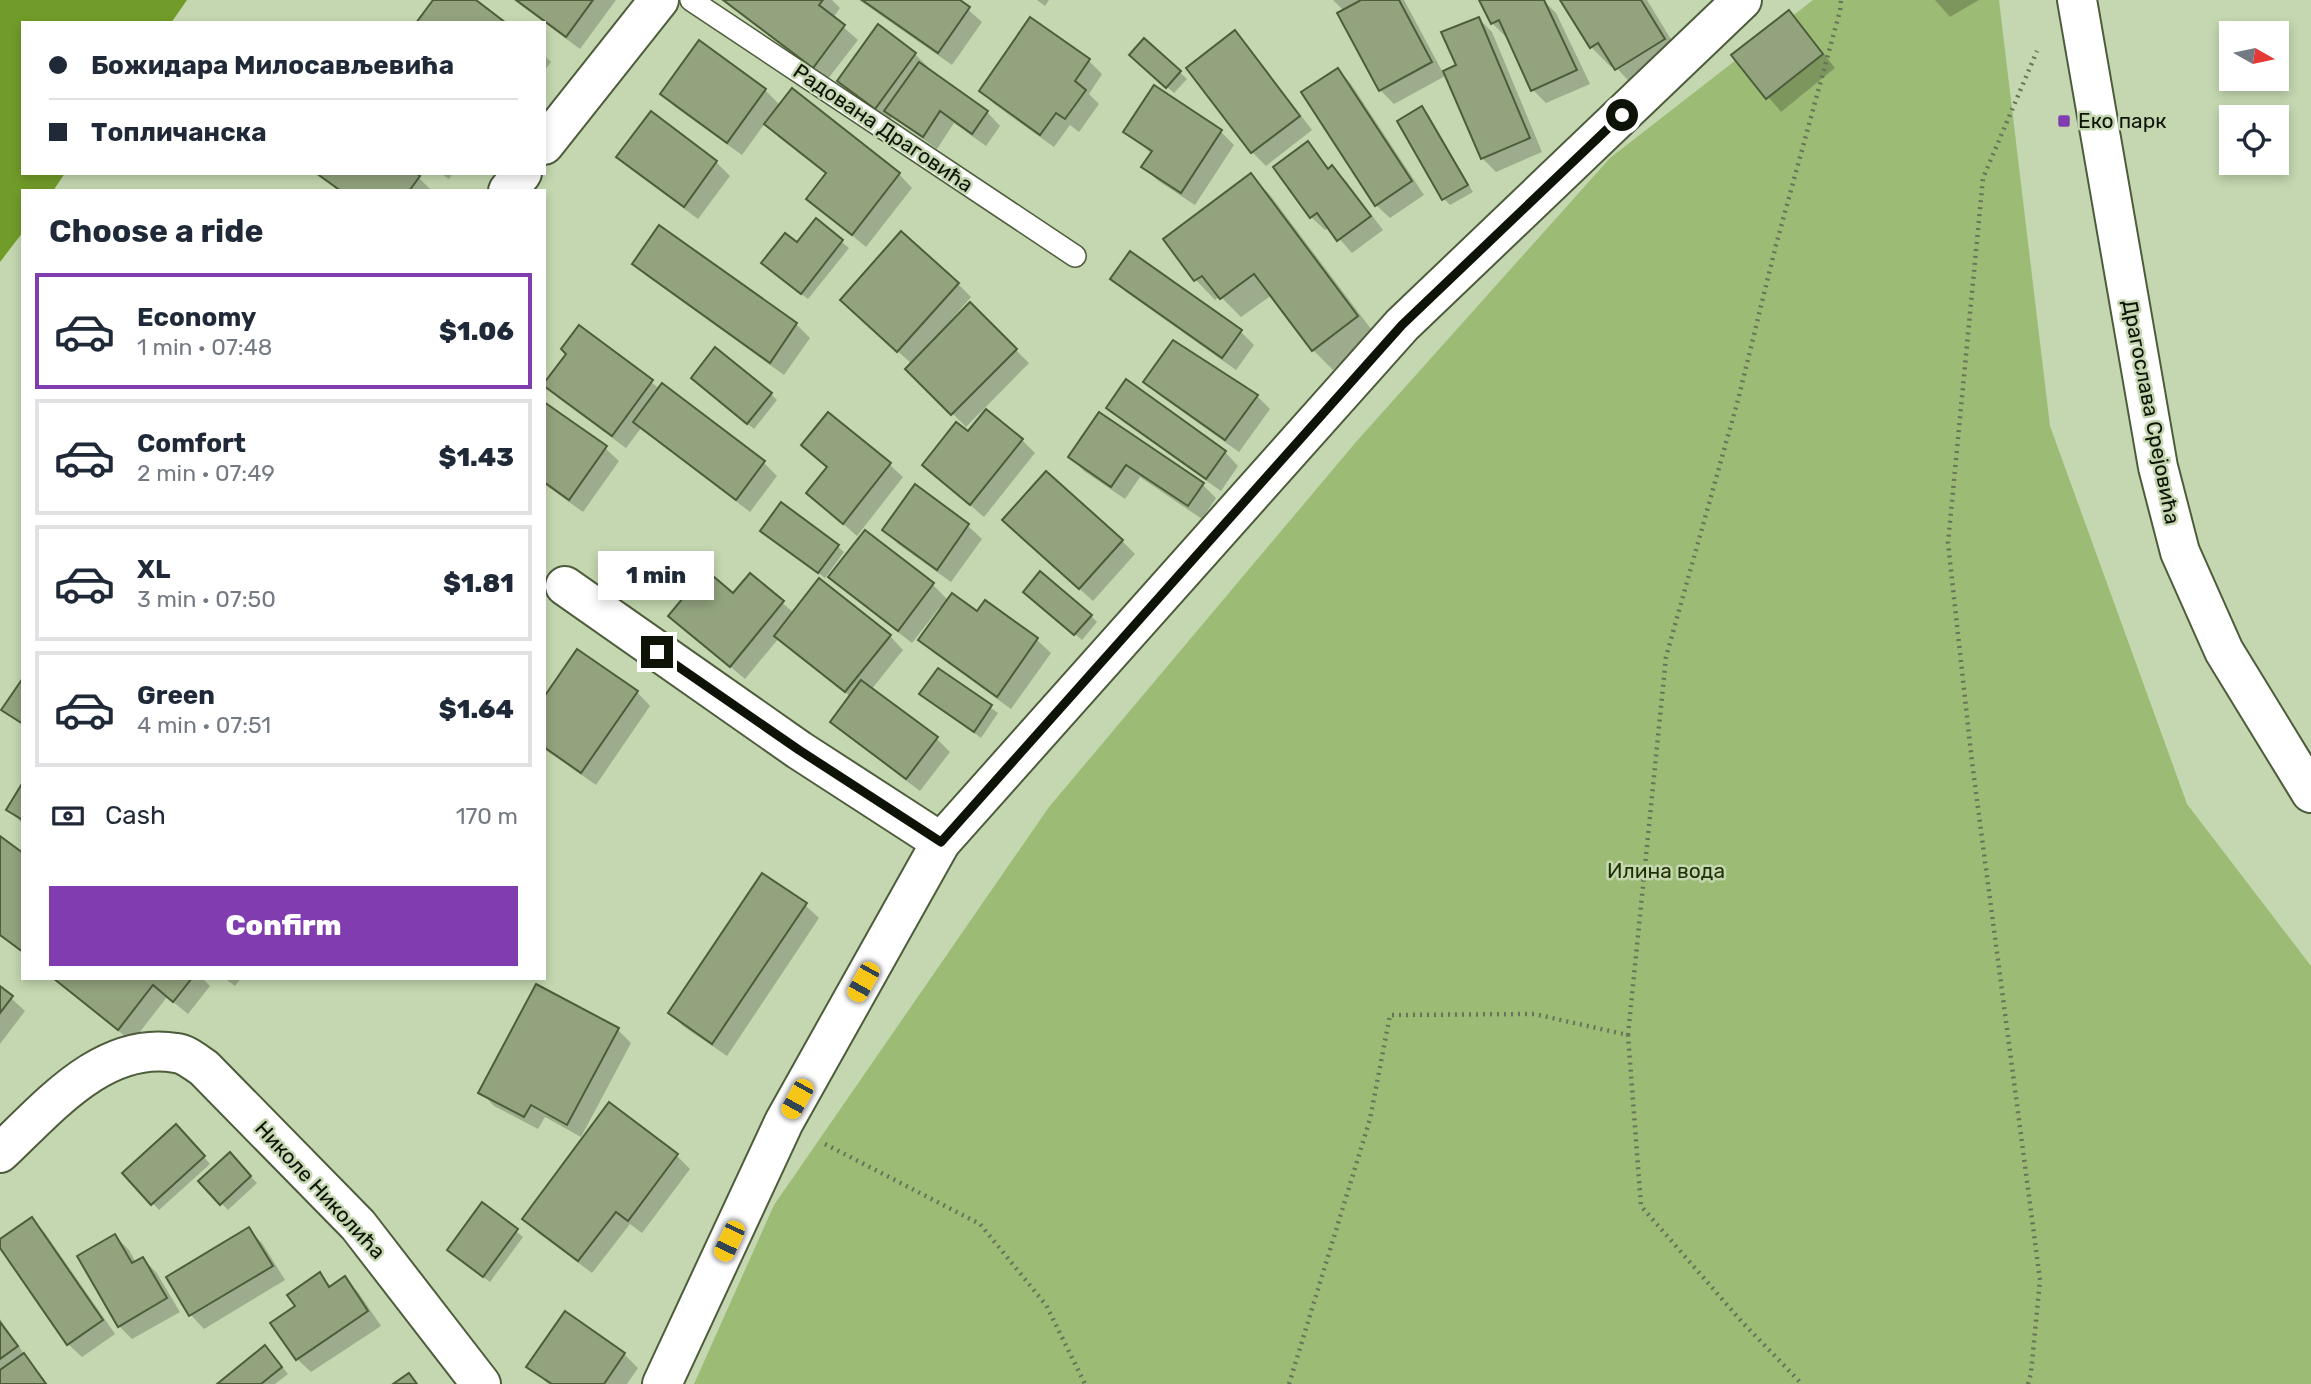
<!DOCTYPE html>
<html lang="en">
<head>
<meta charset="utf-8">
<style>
	body { margin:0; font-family:Rubik,sans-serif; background:#f6f6f7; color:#1f2937; height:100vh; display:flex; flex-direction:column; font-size:26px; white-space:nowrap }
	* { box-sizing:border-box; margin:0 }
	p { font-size:23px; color:#747a83 }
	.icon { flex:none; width:38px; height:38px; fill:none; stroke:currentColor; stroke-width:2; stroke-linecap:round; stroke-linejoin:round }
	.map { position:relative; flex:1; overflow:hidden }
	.drawer { position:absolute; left:21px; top:189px; width:525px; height:791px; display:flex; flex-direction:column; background:#fff; border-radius:0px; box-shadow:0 4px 10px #0003 }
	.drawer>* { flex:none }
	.top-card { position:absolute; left:21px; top:21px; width:525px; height:154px; border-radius:0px; box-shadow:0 4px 10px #0003; display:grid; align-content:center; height:154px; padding:0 28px; background:#fff }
	.needle { width:46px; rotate:99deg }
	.fabs { position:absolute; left:2219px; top:21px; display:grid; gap:14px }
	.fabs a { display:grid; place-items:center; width:70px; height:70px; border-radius:0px; background:#fff; box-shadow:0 4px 10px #0003; font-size:35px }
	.end { position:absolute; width:32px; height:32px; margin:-16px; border:9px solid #0d1306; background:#fff; box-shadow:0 0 0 4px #fff }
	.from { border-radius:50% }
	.bubble { position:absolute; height:49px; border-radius:0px; background:#fff; box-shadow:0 4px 10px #0003; font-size:23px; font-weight:800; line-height:49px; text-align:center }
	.car { position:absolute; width:21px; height:42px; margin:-21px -10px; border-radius:9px; box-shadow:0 0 5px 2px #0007; background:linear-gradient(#f5c518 24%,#345 0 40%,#f5c518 0 76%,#345 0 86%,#f5c518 0) }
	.top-card b { display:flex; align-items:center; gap:24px; height:66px; font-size:26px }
	.top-card b+b { border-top:2px solid #e0e1e3 }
	.top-card i { width:18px; height:18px; background:#1f2937 }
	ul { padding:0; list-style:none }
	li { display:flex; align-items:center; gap:21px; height:116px; margin:0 14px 10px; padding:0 14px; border:4px solid #e0e1e3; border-radius:0px }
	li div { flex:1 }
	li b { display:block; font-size:26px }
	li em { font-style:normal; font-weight:800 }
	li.active { border-color:#813db0 }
	li>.icon { width:63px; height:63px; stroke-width:1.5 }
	h2 { padding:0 28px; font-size:32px; line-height:84px }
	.pay { display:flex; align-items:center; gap:18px; height:77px; padding:0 28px; font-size:26px }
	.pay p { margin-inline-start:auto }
	.action { display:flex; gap:14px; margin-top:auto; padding:14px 28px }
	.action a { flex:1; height:80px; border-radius:0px; background:#813db0; color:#fff; font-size:28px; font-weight:800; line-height:80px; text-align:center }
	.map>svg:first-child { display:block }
	.green { fill:#9cbc75 }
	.forest { fill:#719c29 }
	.shadow { fill:#0003 }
	.building { fill:#92a37e; stroke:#4d5d3b; stroke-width:2 }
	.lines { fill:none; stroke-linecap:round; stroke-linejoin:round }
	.service-casing { stroke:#4d5c3b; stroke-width:24 }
	.minor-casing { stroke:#4d5c3b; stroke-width:42 }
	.tertiary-casing { stroke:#4d5c3b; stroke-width:42 }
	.path { stroke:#67745a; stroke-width:4.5; stroke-dasharray:2 5; stroke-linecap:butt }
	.service { stroke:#fff; stroke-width:21 }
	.minor { stroke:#fff; stroke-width:38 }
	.tertiary { stroke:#fff; stroke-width:38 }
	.route { stroke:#0d1306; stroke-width:9 }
	.poi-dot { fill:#813db0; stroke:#c4d7b0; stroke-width:2.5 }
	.labels { text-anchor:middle; stroke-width:5; stroke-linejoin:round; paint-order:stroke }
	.poi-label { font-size:21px; fill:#0d1306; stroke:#c4d7b0; text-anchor:start }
	.street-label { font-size:21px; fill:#0d1306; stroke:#c4d7b0 }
	.park-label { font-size:21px; fill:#1f3002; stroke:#c4d7b0 }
</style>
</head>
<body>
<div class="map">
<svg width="2311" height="1384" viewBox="0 0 2311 1384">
	<rect width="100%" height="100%" fill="#c4d7b0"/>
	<path class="green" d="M 1813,0 L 1999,0 L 2050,426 L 2187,804 L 2311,966 L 2311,1384 L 694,1384 L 774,1205 L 1049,807 L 1356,442 L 1610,158 Z"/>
	<path class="forest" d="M 0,0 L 187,0 L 171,23 L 23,23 L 23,173 L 65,173 L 53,191 L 23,191 L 23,232 L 0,262 Z"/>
	<g class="shadow">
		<path d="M 514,0 L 616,0 L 580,49 Z"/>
		<path d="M 723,0 L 832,0 L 840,8 L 833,18 L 858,40 L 827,80 Z"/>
		<path d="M 859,0 L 957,0 L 982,22 L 952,65 Z"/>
		<path d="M 1037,0 L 1049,0 L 1045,6 Z"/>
		<path d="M 1333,0 L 1404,0 L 1443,73 L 1458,66 L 1479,19 L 1492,32 L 1542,152 L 1496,172 L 1482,158 L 1447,75 L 1394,104 L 1380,90 L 1344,11 Z"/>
		<path d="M 1481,0 L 1543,0 L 1556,13 L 1590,84 L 1546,103 L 1533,90 L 1508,36 L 1506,37 L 1492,23 Z"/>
		<path d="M 1562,0 L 1647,0 L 1683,59 L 1636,89 L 1614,65 L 1611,67 L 1591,47 Z"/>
		<path d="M 1935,0 L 1979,0 L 1950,17 Z"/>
		<path d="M 1789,12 L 1802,26 L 1835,68 L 1781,112 L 1734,56 Z"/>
		<path d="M 1031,20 L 1089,61 L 1102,74 L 1089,94 L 1099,104 L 1079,132 L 1070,125 L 1054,147 L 994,104 L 981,91 Z"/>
		<path d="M 879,26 L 915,54 L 929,68 L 927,70 L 987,112 L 1000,126 L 986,146 L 954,123 L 937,149 L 892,117 L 889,121 L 852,94 L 839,81 Z"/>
		<path d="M 1235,32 L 1248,46 L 1312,130 L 1266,166 L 1252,152 L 1188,68 Z"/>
		<path d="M 1144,40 L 1187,79 L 1174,93 L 1138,61 Z"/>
		<path d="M 544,55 L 551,62 L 544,71 Z"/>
		<path d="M 1338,70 L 1351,84 L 1424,195 L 1390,218 L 1376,205 Z"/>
		<path d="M 765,90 L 781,106 L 899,174 L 912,188 L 866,247 L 809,199 L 827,174 L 780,138 L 765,123 L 742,155 L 675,107 L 662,94 Z"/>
		<path d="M 1421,108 L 1428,114 L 1473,192 L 1450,205 L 1444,199 Z"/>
		<path d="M 651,113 L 716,162 L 730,176 L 698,219 L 632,170 L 618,156 Z"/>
		<path d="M 1125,132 L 1221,132 L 1234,145 L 1195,205 L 1157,180 L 1144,167 L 1152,154 Z"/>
		<path d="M 1308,143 L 1330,169 L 1332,167 L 1346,181 L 1383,230 L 1352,253 L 1329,227 L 1325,230 L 1311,217 Z"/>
		<path d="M 318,173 L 418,177 L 432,191 L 338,191 Z"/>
		<path d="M 440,173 L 453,173 L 449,179 Z"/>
		<path d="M 1250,175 L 1270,195 L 1377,337 L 1333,370 L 1313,350 L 1272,295 L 1241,317 L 1220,296 L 1215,300 L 1196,280 L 1165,240 Z"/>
		<path d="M 816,221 L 849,248 L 808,299 L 770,270 L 797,245 Z"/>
		<path d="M 660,227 L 796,324 L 810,338 L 784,375 L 648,277 L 634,264 Z"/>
		<path d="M 1113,279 L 1240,331 L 1254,345 L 1236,370 L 1126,292 Z"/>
		<path d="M 958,284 L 971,297 L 951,320 L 953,323 L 970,305 L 1029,363 L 966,427 L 908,369 L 912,364 L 856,314 Z"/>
		<path d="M 579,328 L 660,389 L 764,463 L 777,476 L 750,512 L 641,428 L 626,448 L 558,398 L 545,385 L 568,354 Z"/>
		<path d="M 1145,381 L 1257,396 L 1270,409 L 1239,452 L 1159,395 Z"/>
		<path d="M 700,385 L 771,394 L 777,400 L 754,429 Z"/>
		<path d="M 544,404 L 605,448 L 619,461 L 583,512 L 544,484 Z"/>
		<path d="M 1108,407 L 1225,452 L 1238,466 L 1221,491 L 1122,421 Z"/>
		<path d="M 1100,414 L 1203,485 L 1216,498 L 1202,519 L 1140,477 L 1125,499 L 1084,471 L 1070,457 Z"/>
		<path d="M 971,435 L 1022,440 L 1035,453 L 984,517 L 924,465 Z"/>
		<path d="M 803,445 L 889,464 L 903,477 L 857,536 L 808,493 L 828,468 Z"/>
		<path d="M 916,487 L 968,526 L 982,539 L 951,582 L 898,544 L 885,530 Z"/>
		<path d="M 865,532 L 933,585 L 948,600 L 977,614 L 985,603 L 1037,640 L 1051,653 L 1011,709 L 934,653 L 921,640 L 942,609 L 940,607 L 912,643 L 844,590 L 830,577 Z"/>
		<path d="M 1018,533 L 1122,541 L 1135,554 L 1093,601 Z"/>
		<path d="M 769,537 L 837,546 L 844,552 L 825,578 Z"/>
		<path d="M 750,575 L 794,613 L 890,636 L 903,650 L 871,690 L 936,738 L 950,752 L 920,791 L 846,735 L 832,722 L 851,697 L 779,638 L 745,679 L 671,616 L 734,595 Z"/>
		<path d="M 1031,598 L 1091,616 L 1097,622 L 1082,640 Z"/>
		<path d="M 938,670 L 998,713 L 981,738 L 922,694 Z"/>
		<path d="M 637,692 L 650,706 L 596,785 L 544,749 L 544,700 Z"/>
		<path d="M 23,785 L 23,824 L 8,810 Z"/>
		<path d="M 0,838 L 23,855 L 23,953 L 0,936 Z"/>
		<path d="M 805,905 L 819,918 L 727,1056 L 683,1026 L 670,1013 Z"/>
		<path d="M 54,978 L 202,978 L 210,986 L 188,1014 L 167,997 L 132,1042 Z"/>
		<path d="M 224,978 L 241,978 L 235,986 Z"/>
		<path d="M 0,988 L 25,1011 L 0,1044 Z"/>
		<path d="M 618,1030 L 631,1043 L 581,1137 L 545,1117 L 538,1129 L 494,1106 L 481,1092 Z"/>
		<path d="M 609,1105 L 677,1156 L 690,1169 L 642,1233 L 630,1224 L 592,1273 L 537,1232 L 524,1218 Z"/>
		<path d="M 183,1133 L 210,1164 L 159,1210 L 125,1173 Z"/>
		<path d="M 230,1154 L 257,1183 L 228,1210 L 201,1181 Z"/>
		<path d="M 483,1205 L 523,1237 L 490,1282 L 455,1256 Z"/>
		<path d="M 32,1219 L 45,1233 L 115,1334 L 82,1357 L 68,1344 L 0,1245 L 0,1242 Z"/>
		<path d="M 248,1229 L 262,1243 L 285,1280 L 204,1329 L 191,1315 L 169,1278 Z"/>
		<path d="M 115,1236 L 129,1250 L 136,1263 L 143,1259 L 156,1272 L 180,1312 L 132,1339 L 119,1326 Z"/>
		<path d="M 319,1275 L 332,1287 L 344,1279 L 358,1292 L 381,1326 L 311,1372 L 297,1359 L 297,1307 Z"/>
		<path d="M 0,1319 L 29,1361 L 48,1384 L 0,1384 Z"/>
		<path d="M 272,1354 L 288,1374 L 275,1384 L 220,1384 Z"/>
		<path d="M 624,1354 L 638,1368 L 627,1384 L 548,1384 L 529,1366 Z"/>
	</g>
	<g class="building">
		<path d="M 433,0 L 476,0 L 506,23 L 416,23 Z"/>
		<path d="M 516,0 L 593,0 L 566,37 Z"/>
		<path d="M 723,0 L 823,0 L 819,5 L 845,25 L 813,68 Z"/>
		<path d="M 862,0 L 960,0 L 970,7 L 938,53 Z"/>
		<path d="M 1361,0 L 1399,0 L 1432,62 L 1379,91 L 1337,13 Z"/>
		<path d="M 1479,0 L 1544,0 L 1577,70 L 1531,91 L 1499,20 L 1491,24 Z"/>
		<path d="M 1560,0 L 1641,0 L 1665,39 L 1615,70 L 1598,43 L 1590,48 Z"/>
		<path d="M 1789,10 L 1823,54 L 1766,99 L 1731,55 Z"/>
		<path d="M 1030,17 L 1090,59 L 1075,81 L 1086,90 L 1065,119 L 1056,113 L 1040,135 L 979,91 Z"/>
		<path d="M 1479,17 L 1530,138 L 1481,159 L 1443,71 L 1456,65 L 1441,32 Z"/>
		<path d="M 878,24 L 916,53 L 875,109 L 837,81 Z"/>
		<path d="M 1235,30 L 1300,116 L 1251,153 L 1186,68 Z"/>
		<path d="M 1144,38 L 1181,71 L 1166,88 L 1129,55 Z"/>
		<path d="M 699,40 L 766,89 L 727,143 L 660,94 Z"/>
		<path d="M 919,62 L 988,111 L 972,134 L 940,111 L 923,137 L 884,111 Z"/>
		<path d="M 1338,68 L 1412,181 L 1375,206 L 1301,92 Z"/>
		<path d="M 1154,85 L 1222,130 L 1181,193 L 1141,167 L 1152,151 L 1123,132 Z"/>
		<path d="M 792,88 L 900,173 L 852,235 L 806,199 L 826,173 L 764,124 Z"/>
		<path d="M 1422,106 L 1468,185 L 1442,200 L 1397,121 Z"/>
		<path d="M 651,111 L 717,161 L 684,207 L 616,157 Z"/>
		<path d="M 1308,141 L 1328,169 L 1332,165 L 1371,216 L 1337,241 L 1317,213 L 1310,218 L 1273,167 Z"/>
		<path d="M 316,173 L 416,173 L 420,176 L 409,191 L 341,191 Z"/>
		<path d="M 1251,173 L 1358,316 L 1312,351 L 1254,274 L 1220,299 L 1202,276 L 1194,281 L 1163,239 Z"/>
		<path d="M 816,218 L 843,240 L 801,294 L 761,263 L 785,233 L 797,242 Z"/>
		<path d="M 659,225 L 797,323 L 770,363 L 632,264 Z"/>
		<path d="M 901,231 L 959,283 L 897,352 L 840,300 Z"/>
		<path d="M 1130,251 L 1242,330 L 1222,358 L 1110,279 Z"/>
		<path d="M 970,302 L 1017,349 L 951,415 L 905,369 Z"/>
		<path d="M 579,325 L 653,380 L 612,436 L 544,386 L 544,383 L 566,354 L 561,349 Z"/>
		<path d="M 1173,340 L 1258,395 L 1225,440 L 1143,382 Z"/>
		<path d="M 715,347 L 772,393 L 747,424 L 691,378 Z"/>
		<path d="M 1126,379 L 1226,451 L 1206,479 L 1106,408 Z"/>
		<path d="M 662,383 L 765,461 L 736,500 L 633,422 Z"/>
		<path d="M 544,402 L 607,446 L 569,500 L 544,482 Z"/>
		<path d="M 986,409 L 1023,439 L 970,505 L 922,465 L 956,422 L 968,431 Z"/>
		<path d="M 828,412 L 891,463 L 843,524 L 806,493 L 827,467 L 801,445 Z"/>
		<path d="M 1099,412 L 1204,483 L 1188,506 L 1126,465 L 1111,487 L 1068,457 Z"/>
		<path d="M 1046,471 L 1123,540 L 1079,589 L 1002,520 Z"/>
		<path d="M 915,484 L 969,524 L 937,570 L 882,530 Z"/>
		<path d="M 781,502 L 839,545 L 818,573 L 760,531 Z"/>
		<path d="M 865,530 L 934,583 L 898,631 L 828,577 Z"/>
		<path d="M 706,570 L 733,593 L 750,573 L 784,601 L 730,667 L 668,616 Z"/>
		<path d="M 1040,571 L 1092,615 L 1074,635 L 1023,592 Z"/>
		<path d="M 819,578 L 891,635 L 845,692 L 774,636 Z"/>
		<path d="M 952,593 L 977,611 L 985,600 L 1038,638 L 997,697 L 918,640 Z"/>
		<path d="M 577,649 L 638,691 L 581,773 L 544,747 L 544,697 Z"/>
		<path d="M 938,668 L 992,705 L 974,732 L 919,694 Z"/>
		<path d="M 23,678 L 23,724 L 1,710 Z"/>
		<path d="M 861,680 L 938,737 L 906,779 L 830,722 Z"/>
		<path d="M 23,782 L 23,820 L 6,810 Z"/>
		<path d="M 0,836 L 23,853 L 23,952 L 0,935 Z"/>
		<path d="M 762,873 L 807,903 L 712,1044 L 668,1013 Z"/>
		<path d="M 53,978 L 192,978 L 173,1002 L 153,985 L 118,1030 Z"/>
		<path d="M 536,984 L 619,1028 L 567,1125 L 531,1105 L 524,1117 L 478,1093 Z"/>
		<path d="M 0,986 L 13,996 L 0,1013 Z"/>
		<path d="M 609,1102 L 678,1154 L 628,1221 L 616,1212 L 578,1261 L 522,1219 Z"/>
		<path d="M 176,1124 L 205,1156 L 151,1205 L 122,1173 Z"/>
		<path d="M 230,1152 L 251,1176 L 220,1205 L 198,1181 Z"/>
		<path d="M 482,1202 L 518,1229 L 483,1277 L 447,1250 Z"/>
		<path d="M 32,1217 L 103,1320 L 67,1345 L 0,1248 L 0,1239 Z"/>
		<path d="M 249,1227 L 273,1266 L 189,1316 L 166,1277 Z"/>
		<path d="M 115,1234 L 132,1263 L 143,1257 L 167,1298 L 118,1327 L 77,1256 Z"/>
		<path d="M 320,1272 L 329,1287 L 345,1276 L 368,1311 L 296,1360 L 270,1323 L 295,1306 L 287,1295 Z"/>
		<path d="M 565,1311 L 625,1353 L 604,1384 L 552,1384 L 526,1367 Z"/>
		<path d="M 0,1322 L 18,1346 L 0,1359 Z"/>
		<path d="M 265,1345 L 282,1367 L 261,1384 L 217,1384 Z"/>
		<path d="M 24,1353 L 46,1384 L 0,1384 L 0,1370 Z"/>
		<path d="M 409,1373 L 417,1384 L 393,1384 Z"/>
	</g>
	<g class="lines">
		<g class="service-casing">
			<path id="service" d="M 691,0 L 1075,256"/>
		</g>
		<g class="minor-casing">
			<g id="minor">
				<path d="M 544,145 L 659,0"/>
				<path d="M 508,191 L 522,173"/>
				<path d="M 565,586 L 799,750 L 941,842"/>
				<path d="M 0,1153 C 47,1109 103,1040 176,1053 C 186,1054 195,1062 204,1068 L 358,1225 L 481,1384"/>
				<path d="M 662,1384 L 784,1122 L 941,842 L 1402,325 L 1742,0"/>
			</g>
		</g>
		<g class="tertiary-casing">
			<path id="tertiary" d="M 2077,0 L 2158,467 L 2180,552 L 2224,651 L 2311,793"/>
		</g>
		<g class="path">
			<path d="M 1628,1035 L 1666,657 L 1738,400 L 1776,245 L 1840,11 L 1841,0"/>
			<path d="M 825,1144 L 980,1224 L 1046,1305 L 1085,1384"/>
			<path d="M 1289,1384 L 1370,1119 L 1390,1015 L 1534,1014 L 1628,1035 L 1641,1206 L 1742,1322 L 1802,1384"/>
			<path d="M 2028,1384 L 2031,1373 L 2040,1280 L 1972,762 L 1948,543 L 1983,178 L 2037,51"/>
		</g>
		<use href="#service" class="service"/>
		<use href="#minor" class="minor"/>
		<use href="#tertiary" class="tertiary"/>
	</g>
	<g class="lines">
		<path class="route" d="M 657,652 L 799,750 L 941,842 L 1402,325 L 1622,115"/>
	</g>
	<rect class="poi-dot" x="2057" y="114" width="14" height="14" rx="3.5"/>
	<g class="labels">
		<g class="poi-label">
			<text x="2078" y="128">Еко парк</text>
		</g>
		<g class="street-label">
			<text transform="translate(883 128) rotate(34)" y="7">Радована Драговића</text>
			<text transform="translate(2151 412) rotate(79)" y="7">Драгослава Срејовића</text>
			<text transform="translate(320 1190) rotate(47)" y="7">Николе Николића</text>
		</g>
		<g class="park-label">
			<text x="1666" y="878">Илина вода</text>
		</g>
	</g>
</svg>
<div class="fabs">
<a><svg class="needle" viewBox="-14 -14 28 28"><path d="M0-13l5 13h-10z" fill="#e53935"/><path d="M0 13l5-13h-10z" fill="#747a83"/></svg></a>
<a><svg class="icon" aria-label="locate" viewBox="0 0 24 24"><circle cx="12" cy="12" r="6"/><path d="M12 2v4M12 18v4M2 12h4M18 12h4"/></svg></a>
</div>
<i class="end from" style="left:1622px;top:115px"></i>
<i class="end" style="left:657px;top:652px"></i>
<div class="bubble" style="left:598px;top:551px;width:116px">1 min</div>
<i class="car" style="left:863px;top:982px;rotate:209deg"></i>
<i class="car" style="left:797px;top:1099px;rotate:209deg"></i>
<i class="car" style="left:729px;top:1241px;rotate:205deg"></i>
<div class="top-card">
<b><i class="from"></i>Божидара Милосављевића</b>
<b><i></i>Топличанска</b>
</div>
<section class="drawer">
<h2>Choose a ride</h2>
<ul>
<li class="active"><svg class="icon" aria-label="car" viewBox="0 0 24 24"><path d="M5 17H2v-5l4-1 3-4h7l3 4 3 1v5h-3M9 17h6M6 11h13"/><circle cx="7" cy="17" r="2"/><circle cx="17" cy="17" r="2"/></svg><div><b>Economy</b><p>1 min · 07:48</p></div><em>$1.06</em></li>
<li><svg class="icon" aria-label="car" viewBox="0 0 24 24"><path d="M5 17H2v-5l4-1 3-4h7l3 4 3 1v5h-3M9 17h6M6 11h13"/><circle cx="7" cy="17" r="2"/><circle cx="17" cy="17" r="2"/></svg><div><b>Comfort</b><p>2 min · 07:49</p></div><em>$1.43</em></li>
<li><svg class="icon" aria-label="car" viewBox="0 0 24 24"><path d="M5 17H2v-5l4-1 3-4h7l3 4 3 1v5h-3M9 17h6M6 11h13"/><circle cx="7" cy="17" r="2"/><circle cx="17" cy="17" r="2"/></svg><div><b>XL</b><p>3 min · 07:50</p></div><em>$1.81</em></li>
<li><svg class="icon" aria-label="car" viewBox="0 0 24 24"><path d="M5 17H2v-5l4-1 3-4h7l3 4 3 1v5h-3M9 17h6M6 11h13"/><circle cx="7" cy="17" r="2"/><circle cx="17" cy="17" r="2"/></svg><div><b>Green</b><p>4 min · 07:51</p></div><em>$1.64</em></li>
</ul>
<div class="pay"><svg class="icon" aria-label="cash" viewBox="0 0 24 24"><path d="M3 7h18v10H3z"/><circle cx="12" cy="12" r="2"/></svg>Cash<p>170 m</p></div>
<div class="action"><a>Confirm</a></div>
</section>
</div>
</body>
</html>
